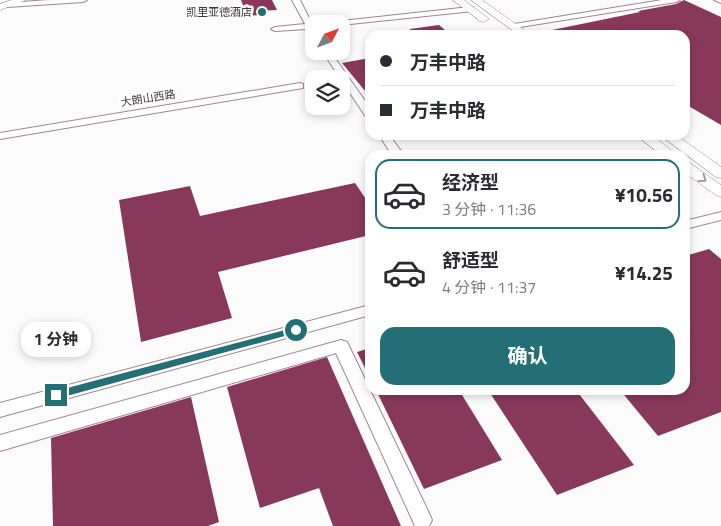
<!DOCTYPE html>
<html lang="zh">
<head>
<meta charset="utf-8">
<style>
	body { margin:0; font-family:"Titillium Web","Noto Sans SC",sans-serif; background:#f7f7f7; color:#2b2b33; height:100vh; display:flex; flex-direction:column; font-size:19px; white-space:nowrap }
	* { box-sizing:border-box; margin:0 }
	p { font-size:16px; color:#7c7c81 }
	.icon { flex:none; width:28px; height:28px; fill:none; stroke:currentColor; stroke-width:2; stroke-linecap:round; stroke-linejoin:round }
	.map { position:relative; flex:1; overflow:hidden }
	.side { position:absolute; left:365px; top:150px; width:325px; height:245px; display:flex; flex-direction:column; background:#fff; border-radius:15px; box-shadow:0 2px 8px #0003 }
	.side>* { flex:none }
	.guide { position:absolute; left:365px; top:30px; width:325px; height:110px; border-radius:15px; box-shadow:0 2px 8px #0003; display:grid; align-content:center; height:110px; padding:0 15px; background:#fff }
	.needle { width:32px; rotate:49deg }
	.controls { position:absolute; left:305px; top:15px; display:grid; gap:10px }
	.controls a { display:grid; place-items:center; width:45px; height:45px; border-radius:10px; background:#fff; box-shadow:0 2px 8px #0003; font-size:25px }
	.end { position:absolute; width:22px; height:22px; margin:-11px; border:6px solid #246e76; background:#fff; box-shadow:0 0 0 2px #fff }
	.from { border-radius:50% }
	.bubble { position:absolute; height:35px; border-radius:15px; background:#fff; box-shadow:0 2px 8px #0003; font-size:16px; font-weight:700; line-height:35px; text-align:center }
	.guide b { display:flex; align-items:center; gap:18px; height:48px; font-size:19px }
	.guide b+b { border-top:1px solid #e1e1e2 }
	.guide i { width:12px; height:12px; background:#2b2b33 }
	ul { padding:9px 0 0; list-style:none }
	li { display:flex; align-items:center; gap:15px; height:70px; margin:0 10px 8px; padding:0 5px; border:2px solid transparent; border-radius:15px }
	li div { flex:1 }
	li b { display:block; font-size:19px }
	li em { font-style:normal; font-weight:700 }
	li.selected { border-color:#246e76 }
	li>.icon { width:45px; height:45px; stroke-width:1.5 }
	.action { display:flex; gap:10px; margin-top:auto; padding:10px 15px }
	.action a { flex:1; height:58px; border-radius:15px; background:#246e76; color:#fff; font-size:20px; font-weight:700; line-height:58px; text-align:center }
	.map>svg:first-child { display:block }
	.building { fill:#88395b }
	.lines { fill:none; stroke-linecap:round; stroke-linejoin:round }
	.minor-casing { stroke:#a48490; stroke-width:2 }
	.major-casing { stroke:#a48490; stroke-width:1 }
	.minor { fill:#fff; fill-rule:evenodd }
	.major { fill:#fff; fill-rule:evenodd }
	.oneway { stroke:#a19a9c }
	.route { fill:#246e76 }
	.poi-dot { fill:#246e76; stroke:#fff; stroke-width:2 }
	.labels { text-anchor:middle; stroke-width:5; stroke-linejoin:round; paint-order:stroke }
	.far-poi-label { font-size:11px; fill:#43353a; stroke:#fff; text-anchor:end }
	.far-street-label { font-size:11px; fill:#43353a; stroke:#fff }
</style>
</head>
<body>
<div class="map">
<svg width="721" height="526" viewBox="0 0 721 526">
	<rect width="100%" height="100%" fill="#fbfbfb"/>
	<g class="building">
		<path d="M 241,0 L 272,0 L 277,10 L 258,11 L 260,15 L 247,16 Z"/>
		<path d="M 684,0 L 721,17 L 721,125 L 685,104 L 685,35 L 553,35 L 552,30 L 640,12 L 638,11 L 676,4 Z"/>
		<path d="M 439,25 L 451,35 L 411,35 L 410,29 Z"/>
		<path d="M 370,58 L 370,97 L 342,63 Z"/>
		<path d="M 355,183 L 370,205 L 370,235 L 218,272 L 232,318 L 141,342 L 119,200 L 190,186 L 200,216 Z"/>
		<path d="M 709,249 L 721,259 L 721,412 L 658,436 L 620,390 L 685,390 L 685,256 Z"/>
		<path d="M 370,348 L 370,378 L 357,352 Z"/>
		<path d="M 327,357 L 401,526 L 333,526 L 319,488 L 260,508 L 227,387 Z"/>
		<path d="M 376,390 L 459,390 L 502,460 L 424,489 Z"/>
		<path d="M 488,390 L 576,390 L 634,465 L 557,495 Z"/>
		<path d="M 191,397 L 219,522 L 208,526 L 53,526 L 51,438 Z"/>
	</g>
	<g class="lines">
		<g class="minor-casing">
			<g id="minor">
				<path d="M 49,0 L 87,0 L 83,2 L 7,7 L 3,5 L 7,3 Z"/>
				<path d="M 292,0 L 300,0 L 312,24 L 315,24 L 314,35 L 310,35 L 307,29 L 275,31 L 271,29 L 275,27 L 305,24 Z"/>
				<path d="M 662,0 L 680,0 L 676,2 L 514,28 L 510,26 L 514,24 Z"/>
				<path d="M 714,0 L 721,0 L 721,3 Z"/>
				<path d="M 470,7 L 473,7 L 473,11 L 341,25 L 341,24 L 328,24 L 332,22 Z"/>
				<path d="M 322,51 L 330,51 L 370,108 L 370,118 L 366,117 Z"/>
				<path d="M 300,83 L 303,84 L 303,88 L 0,139 L 0,133 Z"/>
				<path d="M 379,135 L 389,135 L 404,155 L 392,155 Z"/>
				<path d="M 721,212 L 721,220 L 685,229 L 685,221 Z"/>
				<path d="M 370,305 L 370,315 L 0,417 L 0,403 Z"/>
				<path d="M 341,340 L 347,342 L 349,346 L 429,513 L 432,520 L 429,526 L 415,526 L 336,353 L 0,451 L 0,435 Z"/>
			</g>
		</g>
		<g class="major-casing">
			<g id="major">
				<path d="M 12,0 L 26,0 L 0,10 L 0,4 Z"/>
				<path d="M 453,0 L 464,0 L 489,19 L 484,22 L 480,21 Z"/>
				<path d="M 471,0 L 482,0 L 531,35 L 519,35 Z"/>
				<path d="M 636,135 L 652,135 L 677,155 L 661,155 Z"/>
				<path d="M 660,135 L 676,135 L 721,167 L 721,178 L 716,177 Z"/>
				<path d="M 685,162 L 690,163 L 721,185 L 721,197 L 716,195 L 685,173 Z"/>
			</g>
		</g>
		<use href="#minor" class="minor"/>
		<use href="#major" class="major"/>
	</g>
	<defs><path id="oneway-chevron" d="M-2-3.5L2.5 0L-2 3.5" fill="none" stroke-width="1.6" stroke-linecap="round" stroke-linejoin="round" transform="scale(1.25)"/></defs>
	<use class="oneway" href="#oneway-chevron" transform="translate(703 179) rotate(36)"/>
	<path class="route" d="M 296,327 L 301,330 L 299,332 L 56,399 L 50,395 L 56,391 Z"/>
	<circle class="poi-dot" cx="262" cy="12" r="5"/>
	<g class="labels">
		<g class="far-poi-label">
			<text x="252" y="16">凯里亚德酒店</text>
		</g>
		<g class="far-street-label">
			<text transform="translate(148 98) rotate(-9)" y="4">大朗山西路</text>
		</g>
	</g>
</svg>
<div class="controls">
<a><svg class="needle" viewBox="-14 -14 28 28"><path d="M0-13l5 13h-10z" fill="#e53935"/><path d="M0 13l5-13h-10z" fill="#7c7c81"/></svg></a>
<a><svg class="icon" aria-label="layers" viewBox="0 0 24 24"><path d="M12 4l9 5-9 5-9-5zM3 14l9 5 9-5"/></svg></a>
</div>
<i class="end from" style="left:296px;top:330px"></i>
<i class="end" style="left:56px;top:395px"></i>
<div class="bubble" style="left:21px;top:322px;width:70px">1 分钟</div>
<div class="guide">
<b><i class="from"></i>万丰中路</b>
<b><i></i>万丰中路</b>
</div>
<section class="side">
<ul>
<li class="selected"><svg class="icon" aria-label="car" viewBox="0 0 24 24"><path d="M5 17H2v-5l4-1 3-4h7l3 4 3 1v5h-3M9 17h6M6 11h13"/><circle cx="7" cy="17" r="2"/><circle cx="17" cy="17" r="2"/></svg><div><b>经济型</b><p>3 分钟 · 11:36</p></div><em>¥10.56</em></li>
<li><svg class="icon" aria-label="car" viewBox="0 0 24 24"><path d="M5 17H2v-5l4-1 3-4h7l3 4 3 1v5h-3M9 17h6M6 11h13"/><circle cx="7" cy="17" r="2"/><circle cx="17" cy="17" r="2"/></svg><div><b>舒适型</b><p>4 分钟 · 11:37</p></div><em>¥14.25</em></li>
</ul>
<div class="action"><a>确认</a></div>
</section>
</div>
</body>
</html>
